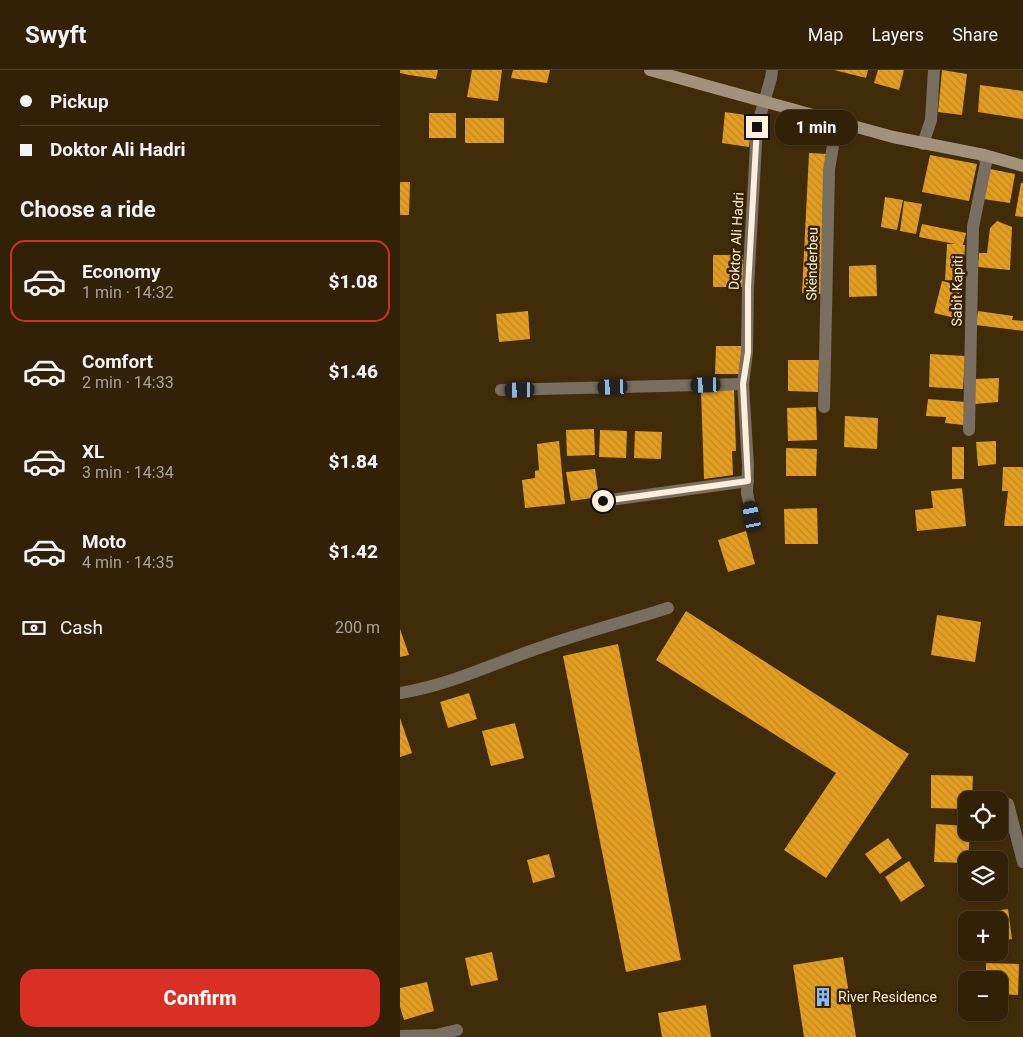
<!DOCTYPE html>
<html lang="en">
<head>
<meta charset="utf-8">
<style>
	body { margin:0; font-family:Roboto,sans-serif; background:#3d2e15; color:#f1f3f6; height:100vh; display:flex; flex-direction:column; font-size:19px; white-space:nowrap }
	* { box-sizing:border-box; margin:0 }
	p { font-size:16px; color:#a8a39b }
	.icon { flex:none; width:28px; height:28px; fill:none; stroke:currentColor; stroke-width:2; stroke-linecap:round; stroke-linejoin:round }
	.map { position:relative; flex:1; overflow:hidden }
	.sheet { display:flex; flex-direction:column; background:#312107; width:400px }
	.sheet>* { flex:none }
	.guide { display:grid; align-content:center; height:110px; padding:0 20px; background:#312107 }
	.fabs { position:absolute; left:558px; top:721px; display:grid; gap:10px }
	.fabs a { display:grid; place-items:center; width:50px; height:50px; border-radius:10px; background:#312107; box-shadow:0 1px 4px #0004,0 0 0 1px #4c3e28; font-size:25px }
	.end { position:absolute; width:22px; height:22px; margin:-11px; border:6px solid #fbeedb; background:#111; box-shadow:0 0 0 2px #111 }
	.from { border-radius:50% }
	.bubble { position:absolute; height:35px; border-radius:15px; background:#312107; box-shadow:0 1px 4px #0004,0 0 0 1px #4c3e28; font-size:16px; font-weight:800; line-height:35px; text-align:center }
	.car { position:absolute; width:15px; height:30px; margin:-15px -8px; border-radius:6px; box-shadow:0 0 4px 1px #0007; background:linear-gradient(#222 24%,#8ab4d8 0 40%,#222 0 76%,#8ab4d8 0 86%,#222 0) }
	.guide b { display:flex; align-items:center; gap:18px; height:48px; font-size:19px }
	.guide b+b { border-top:1px solid #4c3e28 }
	.guide i { width:12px; height:12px; background:#f1f3f6 }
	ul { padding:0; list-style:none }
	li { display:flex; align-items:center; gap:15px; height:82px; margin:0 10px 8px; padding:0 10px; border:2px solid transparent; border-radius:15px }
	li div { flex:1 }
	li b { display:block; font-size:19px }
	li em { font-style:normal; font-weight:800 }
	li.active { border-color:#d93025 }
	li>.icon { width:45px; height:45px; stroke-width:1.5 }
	h2 { padding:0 20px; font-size:22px; line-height:60px }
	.pay { display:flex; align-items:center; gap:12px; height:55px; padding:0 20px; font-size:19px }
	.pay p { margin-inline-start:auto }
	.cta { display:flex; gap:10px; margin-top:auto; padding:10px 20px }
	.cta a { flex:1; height:58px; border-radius:15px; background:#d93025; color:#fff; font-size:20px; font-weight:800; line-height:58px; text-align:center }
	header { display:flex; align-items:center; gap:30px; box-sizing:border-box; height:70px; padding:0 25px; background:#312107; border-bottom:1px solid #4c3e28 }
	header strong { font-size:24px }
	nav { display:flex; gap:28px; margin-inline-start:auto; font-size:18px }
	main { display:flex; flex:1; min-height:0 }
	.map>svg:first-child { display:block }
	.building { fill:url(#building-back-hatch) }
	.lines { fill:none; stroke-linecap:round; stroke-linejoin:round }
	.minor { stroke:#796f60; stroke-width:12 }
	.secondary { stroke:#a3927b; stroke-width:12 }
	.route { stroke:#fbeedb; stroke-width:6 }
	.labels { text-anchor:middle; stroke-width:5; stroke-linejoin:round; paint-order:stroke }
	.street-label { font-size:14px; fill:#fbeedb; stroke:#362200 }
	.poi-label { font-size:14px; fill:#fbeedb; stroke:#362200; text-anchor:start }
</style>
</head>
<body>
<header>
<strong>Swyft</strong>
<nav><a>Map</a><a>Layers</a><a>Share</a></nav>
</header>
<main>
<section class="sheet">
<div class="guide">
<b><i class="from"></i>Pickup</b>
<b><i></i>Doktor Ali Hadri</b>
</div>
<h2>Choose a ride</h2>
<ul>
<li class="active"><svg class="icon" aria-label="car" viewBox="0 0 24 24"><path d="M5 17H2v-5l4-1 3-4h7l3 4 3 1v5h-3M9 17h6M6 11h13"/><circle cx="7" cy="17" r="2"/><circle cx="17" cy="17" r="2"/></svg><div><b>Economy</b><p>1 min · 14:32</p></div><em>$1.08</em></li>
<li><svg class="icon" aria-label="car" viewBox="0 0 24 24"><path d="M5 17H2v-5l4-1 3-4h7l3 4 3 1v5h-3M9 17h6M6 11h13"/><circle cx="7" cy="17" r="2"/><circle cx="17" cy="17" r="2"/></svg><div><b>Comfort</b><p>2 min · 14:33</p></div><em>$1.46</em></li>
<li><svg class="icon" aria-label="car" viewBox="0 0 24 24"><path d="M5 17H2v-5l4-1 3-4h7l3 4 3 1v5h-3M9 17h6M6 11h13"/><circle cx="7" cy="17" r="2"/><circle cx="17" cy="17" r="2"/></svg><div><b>XL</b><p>3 min · 14:34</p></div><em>$1.84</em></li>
<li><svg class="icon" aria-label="car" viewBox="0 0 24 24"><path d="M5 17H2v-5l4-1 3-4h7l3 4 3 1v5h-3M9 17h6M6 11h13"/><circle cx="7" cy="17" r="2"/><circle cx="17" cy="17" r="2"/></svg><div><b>Moto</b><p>4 min · 14:35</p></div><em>$1.42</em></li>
</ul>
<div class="pay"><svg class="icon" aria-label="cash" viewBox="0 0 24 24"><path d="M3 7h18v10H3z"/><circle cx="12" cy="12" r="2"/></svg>Cash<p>200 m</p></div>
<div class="cta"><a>Confirm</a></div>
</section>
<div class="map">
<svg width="623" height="967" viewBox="0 0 623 967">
	<defs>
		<pattern id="building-back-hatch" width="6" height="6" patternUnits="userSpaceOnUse" patternTransform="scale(1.25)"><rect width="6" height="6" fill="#e39d1f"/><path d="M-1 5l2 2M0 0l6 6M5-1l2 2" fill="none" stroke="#bd8828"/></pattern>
	</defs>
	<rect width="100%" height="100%" fill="#412c09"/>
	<g class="building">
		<path d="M 0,0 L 38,0 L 36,9 L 9,5 L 0,3 Z"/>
		<path d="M 72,0 L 102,0 L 98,31 L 67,27 Z"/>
		<path d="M 113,0 L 150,0 L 147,13 L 111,8 Z"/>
		<path d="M 434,0 L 468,0 L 466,8 Z"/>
		<path d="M 478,0 L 504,0 L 499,20 L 474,13 Z"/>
		<path d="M 542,0 L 567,4 L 562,45 L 538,42 Z"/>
		<path d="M 580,15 L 623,21 L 623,49 L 578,42 Z"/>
		<path d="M 325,42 L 353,46 L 349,77 L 322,73 Z"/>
		<rect x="29" y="43" width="27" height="25"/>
		<rect x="65" y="48" width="39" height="25"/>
		<path d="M 409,83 L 428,84 L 421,224 L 402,223 Z"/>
		<path d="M 530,85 L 577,94 L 569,131 L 522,122 Z"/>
		<path d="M 590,99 L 615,104 L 610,133 L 583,129 Z"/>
		<path d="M 0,112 L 10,112 L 9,145 L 0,145 Z"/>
		<path d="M 621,113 L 623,113 L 623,147 L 615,146 Z"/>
		<path d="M 485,127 L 503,130 L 497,160 L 481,157 Z"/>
		<path d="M 504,131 L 522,134 L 516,164 L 500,161 Z"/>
		<path d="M 597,151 L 612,157 L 610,200 L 578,197 L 579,183 L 587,183 L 590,158 Z"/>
		<path d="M 522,154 L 566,163 L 563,175 L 565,175 L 563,211 L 545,210 L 547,174 L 555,174 L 519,167 Z"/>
		<rect x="313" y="185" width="30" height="32"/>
		<path d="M 476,195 L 477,226 L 449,227 L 449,196 Z"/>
		<path d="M 542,211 L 562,216 L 555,248 L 534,243 Z"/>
		<path d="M 128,241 L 130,269 L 99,272 L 96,244 Z"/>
		<path d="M 578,241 L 613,246 L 612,250 L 623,251 L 623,261 L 576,255 Z"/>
		<path d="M 316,276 L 342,276 L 342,304 L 315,304 Z"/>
		<path d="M 530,284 L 565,286 L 563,319 L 529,317 Z"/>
		<path d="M 388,290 L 419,290 L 418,322 L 388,321 Z"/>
		<path d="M 599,308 L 598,332 L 574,334 L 575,309 Z"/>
		<path d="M 334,320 L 336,381 L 332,381 L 333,405 L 304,409 L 301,321 Z"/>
		<path d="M 528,329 L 566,332 L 564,355 L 545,353 L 546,347 L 526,346 Z"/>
		<path d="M 416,337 L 417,370 L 388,371 L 387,338 Z"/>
		<path d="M 445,346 L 478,348 L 477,379 L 444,377 Z"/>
		<path d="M 194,359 L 195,385 L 167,386 L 166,360 Z"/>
		<path d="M 200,360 L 227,361 L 226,388 L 199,387 Z"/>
		<path d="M 235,361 L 262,362 L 261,389 L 234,388 Z"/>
		<path d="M 159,371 L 165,434 L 125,438 L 122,410 L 135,408 L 135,401 L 139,400 L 137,374 Z"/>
		<path d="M 596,371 L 596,394 L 578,396 L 576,372 Z"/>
		<rect x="552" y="377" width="12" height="32"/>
		<path d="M 386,378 L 417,379 L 416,406 L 386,406 Z"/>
		<path d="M 603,397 L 623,397 L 623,456 L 604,456 L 608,421 L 602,421 Z"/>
		<path d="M 195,399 L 199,427 L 171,431 L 166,402 Z"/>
		<path d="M 562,418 L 566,456 L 517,461 L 515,440 L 533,438 L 531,421 Z"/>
		<path d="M 417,438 L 418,474 L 385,474 L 384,439 Z"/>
		<path d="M 346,461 L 355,494 L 328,502 L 318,470 Z"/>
		<path d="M 286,541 L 509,684 L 426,808 L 384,780 L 436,703 L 256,590 Z"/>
		<path d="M 537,545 L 581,552 L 575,592 L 531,585 Z"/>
		<path d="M 0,559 L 9,585 L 0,587 Z"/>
		<path d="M 218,574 L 281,890 L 226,902 L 163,586 Z"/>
		<path d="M 69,623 L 77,649 L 48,658 L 40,632 Z"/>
		<path d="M 0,648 L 12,683 L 0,687 Z"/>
		<path d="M 115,653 L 124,688 L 91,696 L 82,661 Z"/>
		<path d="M 531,705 L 573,706 L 572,730 L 566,730 L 566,739 L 531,738 Z"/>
		<path d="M 536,754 L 566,756 L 566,762 L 570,762 L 568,790 L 566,790 L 566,793 L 534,792 Z"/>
		<path d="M 488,768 L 502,788 L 480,804 L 465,784 Z"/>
		<path d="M 149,784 L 155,807 L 133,813 L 127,790 Z"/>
		<path d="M 509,791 L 525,816 L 501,832 L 485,807 Z"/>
		<path d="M 608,839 L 612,869 L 599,871 L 599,850 L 574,850 L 573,844 Z"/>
		<path d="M 92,882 L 98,910 L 71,916 L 65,888 Z"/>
		<path d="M 443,887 L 456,967 L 404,967 L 393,895 Z"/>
		<path d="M 586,893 L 619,894 L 618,925 L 599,924 L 599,910 L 586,910 Z"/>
		<path d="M 27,912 L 34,941 L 4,950 L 0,937 L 0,918 Z"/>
		<path d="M 306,935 L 311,967 L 262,967 L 258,943 Z"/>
	</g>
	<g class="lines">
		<g class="minor">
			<path d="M 523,74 L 531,50 L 534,0"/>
			<path d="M 101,320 L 343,314"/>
			<path d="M 424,337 L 429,100 L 437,51"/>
			<path d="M 569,360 L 573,157 L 586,93 L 584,85"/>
			<path d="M 203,431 L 348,411"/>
			<path d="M 352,446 L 347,423 L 348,396 L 343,314 L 347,282 L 348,217 L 357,57 L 371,8 L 372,0"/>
			<path d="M 0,623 C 51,615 96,592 145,576 C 185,562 227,551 268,538"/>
			<path d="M 608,734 L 623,792"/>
			<path d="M 0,966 L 36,965 L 57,960"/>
		</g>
		<path class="secondary" d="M 250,0 L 493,67 L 584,85 L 623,96"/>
	</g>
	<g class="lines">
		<path class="route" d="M 203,431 L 348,411 L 343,314 L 348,282 L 348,217 L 357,57"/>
	</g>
	<defs>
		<g id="building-bare" transform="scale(1.5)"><path d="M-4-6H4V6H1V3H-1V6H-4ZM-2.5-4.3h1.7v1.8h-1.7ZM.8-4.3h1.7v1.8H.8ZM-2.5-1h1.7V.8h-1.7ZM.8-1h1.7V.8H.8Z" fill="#89bafc" stroke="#362200" stroke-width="2.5" paint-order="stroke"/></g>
	</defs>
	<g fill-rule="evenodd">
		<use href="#building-bare" x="423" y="927"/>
	</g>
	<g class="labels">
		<g class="street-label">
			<text transform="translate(336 171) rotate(-87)" y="5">Doktor Ali Hadri</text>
			<text transform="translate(412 194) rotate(-89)" y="5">Skënderbeu</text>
			<text transform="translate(557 221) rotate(-89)" y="5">Sabit Kapiti</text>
		</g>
		<g class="poi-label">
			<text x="438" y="932">River Residence</text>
		</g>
	</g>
</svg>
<div class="fabs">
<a><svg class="icon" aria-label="locate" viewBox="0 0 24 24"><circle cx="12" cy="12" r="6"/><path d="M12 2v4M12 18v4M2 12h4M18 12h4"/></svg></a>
<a><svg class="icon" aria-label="layers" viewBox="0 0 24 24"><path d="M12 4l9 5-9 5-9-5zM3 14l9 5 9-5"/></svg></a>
<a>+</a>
<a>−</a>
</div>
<i class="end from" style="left:203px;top:431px"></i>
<i class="end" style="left:357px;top:57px"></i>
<div class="bubble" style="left:375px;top:40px;width:82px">1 min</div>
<i class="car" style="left:306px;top:315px;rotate:268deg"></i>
<i class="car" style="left:213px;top:317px;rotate:268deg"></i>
<i class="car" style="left:120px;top:320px;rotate:269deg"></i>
<i class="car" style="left:352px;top:446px;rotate:349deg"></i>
</div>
</main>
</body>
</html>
